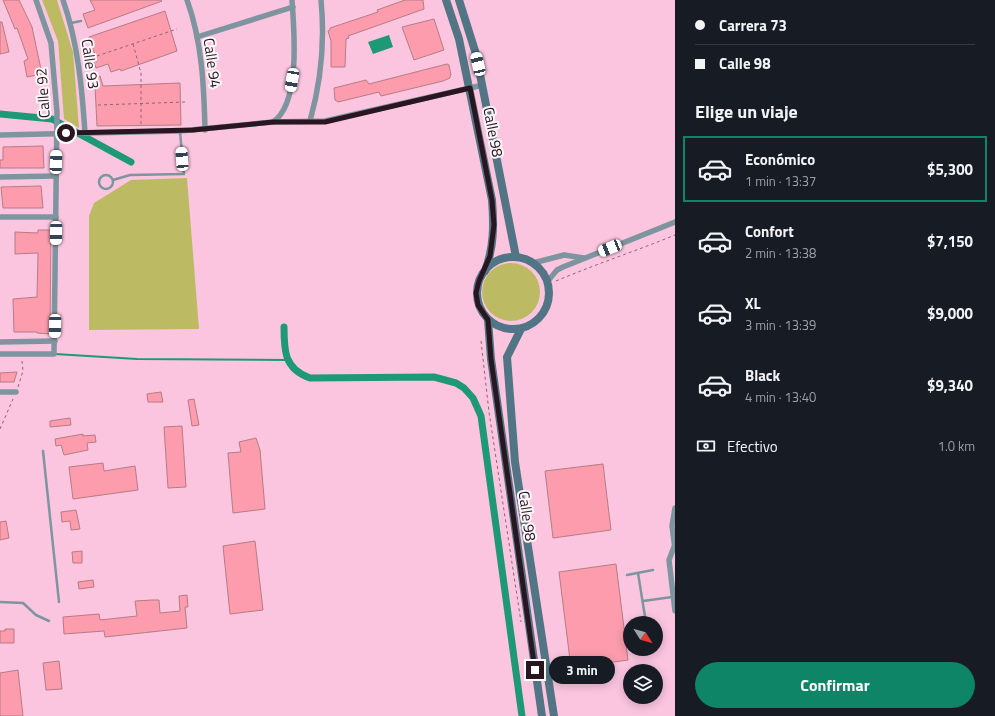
<!DOCTYPE html>
<html lang="es">
<head>
<meta charset="utf-8">
<style>
	body { margin:0; font-family:"Titillium Web",sans-serif; background:#242831; color:#f1f3f6; height:100vh; display:flex; flex-direction:column; font-size:15px; white-space:nowrap }
	* { box-sizing:border-box; margin:0 }
	p { font-size:13px; color:#9ea1a6 }
	.icon { flex:none; width:22px; height:22px; fill:none; stroke:currentColor; stroke-width:2; stroke-linecap:round; stroke-linejoin:round }
	.map { position:relative; flex:1; overflow:hidden }
	.details { display:flex; flex-direction:column; background:#171b24; width:320px }
	.details>* { flex:none }
	.guide { display:grid; align-content:center; height:88px; padding:0 20px; background:#171b24 }
	.needle { width:26px; rotate:127deg }
	.tools { position:absolute; left:623px; top:616px; display:grid; gap:8px }
	.tools a { display:grid; place-items:center; width:40px; height:40px; border-radius:50%; background:#171b24; box-shadow:0 2px 10px #0003; font-size:20px }
	.end { position:absolute; width:18px; height:18px; margin:-9px; border:5px solid #291620; background:#fff; box-shadow:0 0 0 2px #fff }
	.from { border-radius:50% }
	.bubble { position:absolute; height:28px; border-radius:14px; background:#171b24; box-shadow:0 2px 10px #0003; font-size:13px; font-weight:700; line-height:28px; text-align:center }
	.car { position:absolute; width:12px; height:24px; margin:-12px -6px; border-radius:5px; box-shadow:0 0 3px 1px #0007; background:linear-gradient(#fff 24%,#345 0 40%,#fff 0 76%,#345 0 86%,#fff 0) }
	.guide b { display:flex; align-items:center; gap:14px; height:38px; font-size:15px }
	.guide b+b { border-top:1px solid #363941 }
	.guide i { width:10px; height:10px; background:#f1f3f6 }
	ul { padding:0; list-style:none }
	li { display:flex; align-items:center; gap:12px; height:66px; margin:0 8px 6px; padding:0 12px; border:2px solid transparent; border-radius:0px }
	li div { flex:1 }
	li b { display:block; font-size:15px }
	li em { font-style:normal; font-weight:700 }
	li.current { border-color:#0d8566 }
	li>.icon { width:36px; height:36px; stroke-width:1.5 }
	h2 { padding:0 20px; font-size:18px; line-height:48px }
	.pay { display:flex; align-items:center; gap:10px; height:44px; padding:0 20px; font-size:15px }
	.pay p { margin-inline-start:auto }
	.cta { display:flex; gap:8px; margin-top:auto; padding:8px 20px }
	.cta a { flex:1; height:46px; border-radius:24px; background:#0d8566; color:#fff; font-size:16px; font-weight:700; line-height:46px; text-align:center }
	main { display:flex; flex:1; min-height:0 }
	.map>svg:first-child { display:block }
	.green { fill:#bcbb64 }
	.water { fill:#1e9976 }
	.lines { fill:none; stroke-linecap:round; stroke-linejoin:round }
	.stream { stroke:#1e9976; stroke-width:2 }
	.canal { stroke:#1e9976; stroke-width:7 }
	.building { fill:#fc9cad; stroke:#b47d86 }
	.path { stroke:#8a6778; stroke-width:1; stroke-dasharray:3 3; stroke-linecap:butt }
	.lane { stroke:#7e95a0; stroke-width:2.5 }
	.street { stroke:#7e95a0; stroke-width:5.5 }
	.secondary { stroke:#527585; stroke-width:8 }
	.route { stroke:#291620; stroke-width:5 }
	.labels { text-anchor:middle; stroke-width:4; stroke-linejoin:round; paint-order:stroke }
	.street-label { font-size:15px; fill:#291620; stroke:#fcf6f9 }
</style>
</head>
<body>
<main>
<div class="map">
<svg width="675" height="716" viewBox="0 0 675 716">
	<rect width="100%" height="100%" fill="#fbc5df"/>
	<g class="green">
		<path d="M 42,0 L 57,0 L 73,52 L 79,128 L 64,119 L 58,41 Z"/>
		<path d="M 187,178 L 199,329 L 89,330 L 89,216 L 94,203 L 131,180 Z"/>
		<circle cx="511" cy="292" r="29"/>
	</g>
	<path class="water" d="M 389,35 L 393,47 L 373,54 L 368,42 Z"/>
	<g class="lines">
		<path class="stream" d="M 55,354 L 137,359 L 287,360"/>
		<g class="canal">
			<path d="M 0,114 L 52,119 L 131,162"/>
			<path d="M 284,327 C 284,350 284,369 310,378 L 434,377 L 456,383 L 464,388 L 473,398 L 481,416 L 522,716"/>
		</g>
	</g>
	<g class="building">
		<path d="M 3,0 L 19,0 L 32,27 L 42,74 L 27,77 L 24,61 L 28,59 L 17,28 L 15,29 Z"/>
		<path d="M 90,0 L 161,0 L 162,1 L 88,28 L 83,14 L 95,10 Z"/>
		<path d="M 405,0 L 423,0 L 424,9 L 348,36 L 349,38 L 346,39 L 345,67 L 331,67 L 331,41 L 328,31 L 330,30 L 330,28 L 378,12 L 377,10 Z"/>
		<path d="M 165,11 L 177,51 L 121,71 L 120,69 L 111,72 L 108,64 L 96,68 L 94,62 L 97,61 L 89,37 Z"/>
		<path d="M 434,19 L 444,50 L 414,60 L 402,27 Z"/>
		<path d="M 0,22 L 2,22 L 9,52 L 0,54 Z"/>
		<path d="M 447,64 L 449,65 L 451,75 L 450,76 L 450,78 L 443,81 L 381,96 L 379,92 L 338,102 L 335,100 L 334,88 L 366,80 L 369,84 Z"/>
		<path d="M 100,76 L 103,86 L 180,83 L 181,125 L 97,126 L 95,86 L 97,86 L 94,78 Z"/>
		<path d="M 43,146 L 44,168 L 0,168 L 0,160 L 3,160 L 3,147 Z"/>
		<path d="M 41,186 L 43,208 L 3,208 L 1,187 Z"/>
		<path d="M 38,230 L 51,230 L 50,334 L 37,333 L 37,332 L 14,332 L 13,299 L 37,297 L 38,253 L 15,254 L 15,232 L 38,233 Z"/>
		<path d="M 17,372 L 14,382 L 0,382 L 0,373 Z"/>
		<path d="M 161,392 L 163,402 L 148,402 L 147,394 Z"/>
		<path d="M 194,399 L 199,425 L 192,426 L 188,400 Z"/>
		<path d="M 70,418 L 71,425 L 50,427 L 50,421 Z"/>
		<path d="M 182,426 L 186,487 L 168,488 L 164,427 Z"/>
		<path d="M 83,434 L 83,436 L 95,435 L 96,442 L 87,443 L 88,450 L 64,455 L 61,445 L 56,446 L 55,439 Z"/>
		<path d="M 256,438 L 260,450 L 265,509 L 233,513 L 228,453 L 241,452 L 239,442 Z"/>
		<path d="M 103,463 L 104,471 L 135,466 L 138,490 L 73,499 L 69,467 Z"/>
		<path d="M 603,464 L 611,530 L 553,538 L 545,471 Z"/>
		<path d="M 76,510 L 80,529 L 71,530 L 70,521 L 62,522 L 61,512 Z"/>
		<path d="M 6,521 L 9,538 L 0,540 L 0,522 Z"/>
		<path d="M 255,541 L 263,610 L 230,614 L 223,546 Z"/>
		<path d="M 82,551 L 82,563 L 73,563 L 72,552 Z"/>
		<path d="M 616,564 L 628,660 L 571,668 L 559,572 Z"/>
		<path d="M 93,580 L 94,587 L 79,589 L 78,582 Z"/>
		<path d="M 187,595 L 188,607 L 185,607 L 187,628 L 105,637 L 104,631 L 64,634 L 63,617 L 99,614 L 100,620 L 137,616 L 135,601 L 152,600 L 159,600 L 160,613 L 180,611 L 179,596 Z"/>
		<path d="M 5,629 L 14,629 L 14,643 L 0,643 L 0,631 L 5,631 Z"/>
		<path d="M 59,661 L 62,689 L 46,690 L 43,663 Z"/>
		<path d="M 18,670 L 23,716 L 0,716 L 0,673 Z"/>
	</g>
	<g class="lines">
		<g class="path">
			<path d="M 133,44 L 141,73 L 141,125"/>
			<path d="M 97,56 L 177,29"/>
			<path d="M 98,105 L 186,102"/>
			<path d="M 556,281 C 596,264 636,251 675,235"/>
			<path d="M 481,341 L 489,412 L 521,622"/>
			<path d="M 18,387 L 23,371 L 22,361"/>
			<path d="M 0,429 L 13,399"/>
		</g>
		<g class="lane">
			<path d="M 71,23 L 81,21"/>
			<circle cx="106" cy="182" r="7"/>
			<path d="M 113,180 L 130,175 L 184,174 L 180,132"/>
			<path d="M 43,451 L 59,602"/>
			<path d="M 638,573 L 646,623"/>
			<path d="M 627,575 L 653,570"/>
			<path d="M 643,601 L 672,597"/>
			<path d="M 0,602 L 23,603 L 36,615 L 49,621"/>
		</g>
		<g class="street">
			<path d="M 63,0 C 78,43 82,88 85,133"/>
			<path d="M 187,0 C 202,41 204,86 205,130"/>
			<path d="M 197,37 L 293,7"/>
			<path d="M 310,121 C 321,82 325,41 321,0"/>
			<path d="M 273,122 C 301,103 294,30 292,0"/>
			<path d="M 0,135 L 180,131 L 273,122 L 325,121 L 483,85"/>
			<path d="M 0,177 L 56,176"/>
			<path d="M 0,217 L 56,217"/>
			<path d="M 533,263 L 564,255 L 584,258"/>
			<path d="M 547,282 L 557,270 L 563,267 L 675,222"/>
			<path d="M 0,342 L 55,341"/>
			<path d="M 0,354 L 54,354 L 57,112 L 51,43 L 36,0"/>
			<path d="M 0,392 L 16,392"/>
			<path d="M 674,547 L 669,560 L 675,611"/>
			<path d="M 675,549 L 672,526 L 675,508"/>
		</g>
		<g class="secondary">
			<path d="M 446,0 L 459,39 L 492,200 C 494,225 494,247 485,271"/>
			<path d="M 459,0 L 476,54 L 516,257"/>
			<circle cx="513" cy="293" r="36"/>
			<path d="M 488,320 L 491,359 L 542,716"/>
			<path d="M 521,329 L 507,357 L 515,462 L 554,716"/>
		</g>
	</g>
	<g class="lines">
		<path class="route" d="M 66,133 L 193,130 L 273,122 L 325,122 L 470,88 L 492,200 L 494,225 L 490,256 L 479,281 L 476,293 L 478,305 L 488,320 L 491,359 L 535,670"/>
	</g>
	<g class="labels">
		<g class="street-label">
			<text transform="translate(212 63) rotate(82)" y="5">Calle 94</text>
			<text transform="translate(90 64) rotate(82)" y="5">Calle 93</text>
			<text transform="translate(43 93) rotate(-94)" y="5">Calle 92</text>
			<text transform="translate(493 132) rotate(79)" y="5">Calle 98</text>
			<text transform="translate(527 516) rotate(82)" y="5">Calle 98</text>
		</g>
	</g>
</svg>
<div class="tools">
<a><svg class="needle" viewBox="-14 -14 28 28"><path d="M0-13l5 13h-10z" fill="#e53935"/><path d="M0 13l5-13h-10z" fill="#9ea1a6"/></svg></a>
<a><svg class="icon" aria-label="layers" viewBox="0 0 24 24"><path d="M12 4l9 5-9 5-9-5zM3 14l9 5 9-5"/></svg></a>
</div>
<i class="end from" style="left:66px;top:133px"></i>
<i class="end" style="left:535px;top:670px"></i>
<div class="bubble" style="left:549px;top:656px;width:66px">3 min</div>
<i class="car" style="left:478px;top:64px;rotate:347deg"></i>
<i class="car" style="left:292px;top:80px;rotate:190deg"></i>
<i class="car" style="left:182px;top:159px;rotate:356deg"></i>
<i class="car" style="left:56px;top:162px;rotate:2deg"></i>
<i class="car" style="left:56px;top:233px;rotate:181deg"></i>
<i class="car" style="left:610px;top:248px;rotate:248deg"></i>
<i class="car" style="left:55px;top:326px;rotate:181deg"></i>
</div>
<section class="details">
<div class="guide">
<b><i class="from"></i>Carrera 73</b>
<b><i></i>Calle 98</b>
</div>
<h2>Elige un viaje</h2>
<ul>
<li class="current"><svg class="icon" aria-label="car" viewBox="0 0 24 24"><path d="M5 17H2v-5l4-1 3-4h7l3 4 3 1v5h-3M9 17h6M6 11h13"/><circle cx="7" cy="17" r="2"/><circle cx="17" cy="17" r="2"/></svg><div><b>Económico</b><p>1 min · 13:37</p></div><em>$5,300</em></li>
<li><svg class="icon" aria-label="car" viewBox="0 0 24 24"><path d="M5 17H2v-5l4-1 3-4h7l3 4 3 1v5h-3M9 17h6M6 11h13"/><circle cx="7" cy="17" r="2"/><circle cx="17" cy="17" r="2"/></svg><div><b>Confort</b><p>2 min · 13:38</p></div><em>$7,150</em></li>
<li><svg class="icon" aria-label="car" viewBox="0 0 24 24"><path d="M5 17H2v-5l4-1 3-4h7l3 4 3 1v5h-3M9 17h6M6 11h13"/><circle cx="7" cy="17" r="2"/><circle cx="17" cy="17" r="2"/></svg><div><b>XL</b><p>3 min · 13:39</p></div><em>$9,000</em></li>
<li><svg class="icon" aria-label="car" viewBox="0 0 24 24"><path d="M5 17H2v-5l4-1 3-4h7l3 4 3 1v5h-3M9 17h6M6 11h13"/><circle cx="7" cy="17" r="2"/><circle cx="17" cy="17" r="2"/></svg><div><b>Black</b><p>4 min · 13:40</p></div><em>$9,340</em></li>
</ul>
<div class="pay"><svg class="icon" aria-label="cash" viewBox="0 0 24 24"><path d="M3 7h18v10H3z"/><circle cx="12" cy="12" r="2"/></svg>Efectivo<p>1.0 km</p></div>
<div class="cta"><a>Confirmar</a></div>
</section>
</main>
</body>
</html>
